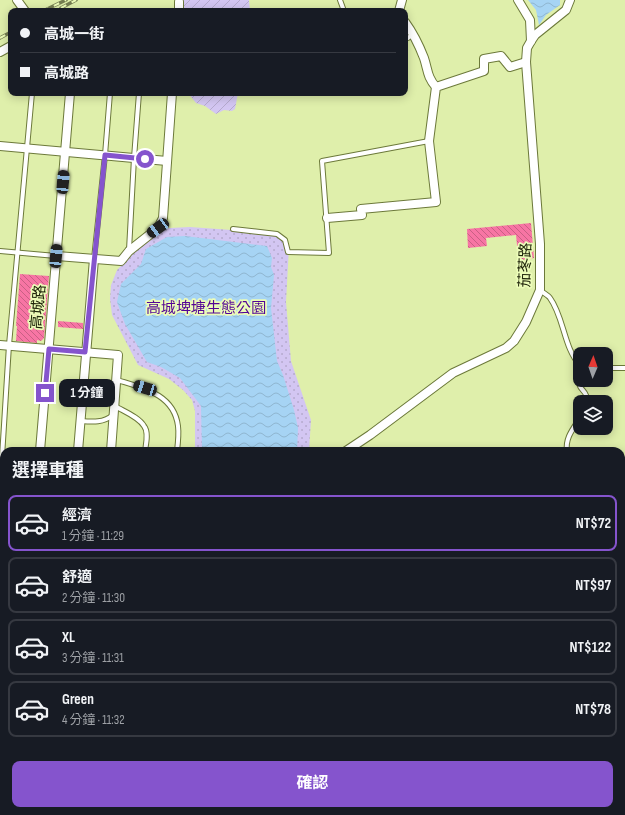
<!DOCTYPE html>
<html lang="zh-TW">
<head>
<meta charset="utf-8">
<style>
	body { margin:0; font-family:"Sofia Sans Condensed","Noto Sans TC",sans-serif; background:#242831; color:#f1f3f6; height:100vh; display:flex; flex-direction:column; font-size:15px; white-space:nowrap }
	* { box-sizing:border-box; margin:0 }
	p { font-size:13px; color:#9ea1a6 }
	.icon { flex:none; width:22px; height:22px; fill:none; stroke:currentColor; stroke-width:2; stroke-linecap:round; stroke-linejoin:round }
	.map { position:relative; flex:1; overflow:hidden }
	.sheet { position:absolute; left:0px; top:447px; width:625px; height:368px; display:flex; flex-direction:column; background:#171b24; border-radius:12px 12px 0 0; box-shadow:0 2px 10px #0003 }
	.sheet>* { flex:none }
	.top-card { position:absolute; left:8px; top:8px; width:400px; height:88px; border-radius:8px; box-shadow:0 2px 10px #0003; display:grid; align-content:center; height:88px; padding:0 12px; background:#171b24 }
	.needle { width:26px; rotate:2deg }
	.controls { position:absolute; left:573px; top:347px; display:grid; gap:8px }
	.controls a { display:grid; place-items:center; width:40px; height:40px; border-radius:8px; background:#171b24; box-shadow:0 2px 10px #0003; font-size:20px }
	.end { position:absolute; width:18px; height:18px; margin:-9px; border:5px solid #8554cd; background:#fff; box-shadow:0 0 0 2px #fff }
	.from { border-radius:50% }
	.bubble { position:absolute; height:28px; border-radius:8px; background:#171b24; box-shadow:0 2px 10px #0003; font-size:13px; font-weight:700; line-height:28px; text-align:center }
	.car { position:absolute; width:12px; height:24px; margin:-12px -6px; border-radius:5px; box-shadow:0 0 3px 1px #0007; background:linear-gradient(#222 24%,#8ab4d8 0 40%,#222 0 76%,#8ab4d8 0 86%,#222 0) }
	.top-card b { display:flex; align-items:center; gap:14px; height:38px; font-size:15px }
	.top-card b+b { border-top:1px solid #363941 }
	.top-card i { width:10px; height:10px; background:#f1f3f6 }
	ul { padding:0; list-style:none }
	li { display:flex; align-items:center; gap:12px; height:56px; margin:0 8px 6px; padding:0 4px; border:2px solid #363941; border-radius:8px }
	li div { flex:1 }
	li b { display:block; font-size:15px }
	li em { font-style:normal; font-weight:700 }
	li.active { border-color:#8554cd }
	li>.icon { width:36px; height:36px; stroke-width:1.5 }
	h2 { padding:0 12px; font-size:18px; line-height:48px }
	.primary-button { display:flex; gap:8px; margin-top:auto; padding:8px 12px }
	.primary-button a { flex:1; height:46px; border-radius:8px; background:#8554cd; color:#fff; font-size:16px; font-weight:700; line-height:46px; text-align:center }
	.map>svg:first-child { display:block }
	.grass { fill:url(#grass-dots) }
	.garden { fill:url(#garden-furrows) }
	.water { fill:url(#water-waves) }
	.building { fill:url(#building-back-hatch) }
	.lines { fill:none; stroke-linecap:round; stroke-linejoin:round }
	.service-casing { stroke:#6c793a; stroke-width:6 }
	.minor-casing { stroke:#6c793a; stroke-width:10 }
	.path { stroke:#8c9765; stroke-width:1.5; stroke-dasharray:3 2; stroke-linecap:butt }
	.service { stroke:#fff; stroke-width:4 }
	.minor { stroke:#fff; stroke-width:8 }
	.rail-casing { stroke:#747d51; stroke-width:3.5 }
	.rail { stroke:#ecfcb8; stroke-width:2; stroke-dasharray:6; stroke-linecap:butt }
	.route { stroke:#8554cd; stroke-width:5 }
	.labels { text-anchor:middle; stroke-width:3.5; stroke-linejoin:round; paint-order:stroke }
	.street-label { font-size:15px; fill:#20250b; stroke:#ecfcb8 }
	.park-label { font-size:15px; fill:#530596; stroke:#ecfcb8 }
</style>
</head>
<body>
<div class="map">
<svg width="625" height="815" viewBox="0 0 625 815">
	<defs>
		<pattern id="grass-dots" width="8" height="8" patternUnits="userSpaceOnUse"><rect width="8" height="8" fill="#d3c6f2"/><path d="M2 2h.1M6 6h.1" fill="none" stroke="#b5aace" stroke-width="1.8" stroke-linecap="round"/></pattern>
		<pattern id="garden-furrows" width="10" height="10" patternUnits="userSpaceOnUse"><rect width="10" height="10" fill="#d3c6f2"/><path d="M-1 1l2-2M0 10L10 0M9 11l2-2" fill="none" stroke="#b5aace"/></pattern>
		<pattern id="water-waves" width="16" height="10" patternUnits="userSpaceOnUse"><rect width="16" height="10" fill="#a6d4f4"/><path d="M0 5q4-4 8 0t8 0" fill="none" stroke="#8fb6d0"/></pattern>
		<pattern id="building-back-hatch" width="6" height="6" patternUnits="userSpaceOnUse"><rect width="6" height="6" fill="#f775a4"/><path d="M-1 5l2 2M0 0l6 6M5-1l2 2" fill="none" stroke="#c86084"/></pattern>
	</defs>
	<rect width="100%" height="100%" fill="#dfefab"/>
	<g class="grass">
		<path d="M 190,227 L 232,230 L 269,234 L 281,238 L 289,247 L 286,302 L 291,361 L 311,420 L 309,451 L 195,451 L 195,411 L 192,400 L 183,390 L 169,379 L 138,365 L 112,315 L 110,299 L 111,285 L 117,270 L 145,241 L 162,229 L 170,228 Z"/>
		<path d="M 625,558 L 625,745 L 621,747 L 621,564 Z"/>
	</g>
	<g class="garden">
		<path d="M 183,0 L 249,0 L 250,11 L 182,11 Z"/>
		<path d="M 188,93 L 238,93 L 235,109 L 232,111 L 224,110 L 216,114 L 205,106 L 196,103 Z"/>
	</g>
	<g class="water">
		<path d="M 528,0 L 560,0 L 560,5 L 546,15 L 539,25 L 536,10 Z"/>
		<path d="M 185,236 L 267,246 L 272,258 L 271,267 L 274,275 L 271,308 L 277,361 L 283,375 L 294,410 L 298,428 L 297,451 L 202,451 L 201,406 L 180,378 L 161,367 L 147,362 L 125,324 L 117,302 L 121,284 L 141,264 L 146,249 L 167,237 Z"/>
	</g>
	<g class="building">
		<path d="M 531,223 L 534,258 L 528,259 L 528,265 L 519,265 L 516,235 L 486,238 L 487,246 L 468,248 L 467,229 Z"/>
		<path d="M 20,274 L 49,276 L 44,338 L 41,341 L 37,340 L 37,343 L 16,341 L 17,326 L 16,326 Z"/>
		<path d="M 58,321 L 83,323 L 83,329 L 58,327 Z"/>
	</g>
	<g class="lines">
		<g class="service-casing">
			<g id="service">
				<path d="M 340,0 L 344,11"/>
				<path d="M 405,39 L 408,38 L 413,34"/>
				<path d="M 233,229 L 277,234 L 285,240 L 288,252 L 329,253 L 322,161 L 429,141"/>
				<path d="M 129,250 L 134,158 L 139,93"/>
				<path d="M 0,251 L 56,256"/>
				<path d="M 94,259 L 105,155 L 110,93"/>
				<path d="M 540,290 C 543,293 548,295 550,298 C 564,317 564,349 580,365"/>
				<path d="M 606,368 L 625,368"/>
				<path d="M 580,373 C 575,393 588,387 587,402"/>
				<path d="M 117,380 C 143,388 174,394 178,426 C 179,434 178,443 177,451"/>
				<path d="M 115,406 C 123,411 139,417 144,426 C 149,432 146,444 145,451"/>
				<path d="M 80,421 C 93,422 103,423 113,415"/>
				<path d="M 567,451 C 565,438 573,429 580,418"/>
				<path d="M 2,457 L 9,345 L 32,93"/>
				<path d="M 3,526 L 4,526"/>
				<path d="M 0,620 L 4,619"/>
				<path d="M 0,670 L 4,669"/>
				<path d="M 624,810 L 625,811"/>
				<path d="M 490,815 L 491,811"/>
			</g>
		</g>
		<g class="minor-casing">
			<g id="minor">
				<path d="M 17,0 L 25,11"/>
				<path d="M 518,0 L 530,20 L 531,41"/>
				<path d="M 179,11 L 179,2"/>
				<path d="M 399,11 L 402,0"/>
				<path d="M 405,22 C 413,33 419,45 424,58 C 428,70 427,77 436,87"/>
				<path d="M 0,52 L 11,46"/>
				<path d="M 0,146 L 167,161"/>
				<path d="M 327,218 L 362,215 L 361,209 L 436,202 L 429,141 L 436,87 L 484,71 L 484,59 L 501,56 L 510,67 L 526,62"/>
				<path d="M 57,256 L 121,261 L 129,251 L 158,228 L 163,218 L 172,93"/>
				<path d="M 0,345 L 118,355 L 111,451"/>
				<path d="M 40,451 L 70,93"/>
				<path d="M 78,451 L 94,259"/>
				<path d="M 346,451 L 370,435 L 453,373 L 506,348 L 514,341 L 526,322 L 540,290 L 540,244 L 526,62 L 527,48 L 531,41 L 535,35 L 566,10 L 570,0"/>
				<path d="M 0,792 L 4,792"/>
				<path d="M 75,811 L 84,815"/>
				<path d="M 336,811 L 369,815"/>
				<path d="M 393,811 L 395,815"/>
				<path d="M 8,815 L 8,811"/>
				<path d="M 123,815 L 136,811"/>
				<path d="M 242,815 L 259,811"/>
			</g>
		</g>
		<path class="path" d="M 166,11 L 171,9"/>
		<use href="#service" class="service"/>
		<use href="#minor" class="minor"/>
		<g class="rail-casing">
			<g id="rail">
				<path d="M 61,8 L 76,0"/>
				<path d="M 43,11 L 66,0"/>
				<path d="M 0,38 L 11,32"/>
			</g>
		</g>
		<use href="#rail" class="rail"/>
	</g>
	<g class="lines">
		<path class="route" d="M 45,393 L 49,349 L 85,352 L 105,155 L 145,159"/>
	</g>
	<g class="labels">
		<g class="street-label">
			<text transform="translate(525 265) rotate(-88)" y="5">茄苳路</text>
			<text transform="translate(38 307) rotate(-85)" y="5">高城路</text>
		</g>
		<g class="park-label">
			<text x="206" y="313">高城埤塘生態公園</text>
		</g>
	</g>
</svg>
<div class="controls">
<a><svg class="needle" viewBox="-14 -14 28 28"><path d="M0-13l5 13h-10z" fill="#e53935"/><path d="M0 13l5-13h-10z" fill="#9ea1a6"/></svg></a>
<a><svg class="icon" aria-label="layers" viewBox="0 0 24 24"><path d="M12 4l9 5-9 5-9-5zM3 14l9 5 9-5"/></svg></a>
</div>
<i class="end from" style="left:145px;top:159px"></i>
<i class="end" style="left:45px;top:393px"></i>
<div class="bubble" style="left:59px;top:379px;width:56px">1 分鐘</div>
<i class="car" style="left:63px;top:182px;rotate:5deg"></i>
<i class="car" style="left:158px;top:228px;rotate:234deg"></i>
<i class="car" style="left:56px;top:256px;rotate:5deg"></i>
<i class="car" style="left:145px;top:388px;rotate:287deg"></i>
<div class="top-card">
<b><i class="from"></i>高城一街</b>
<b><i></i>高城路</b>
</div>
<section class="sheet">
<h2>選擇車種</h2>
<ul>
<li class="active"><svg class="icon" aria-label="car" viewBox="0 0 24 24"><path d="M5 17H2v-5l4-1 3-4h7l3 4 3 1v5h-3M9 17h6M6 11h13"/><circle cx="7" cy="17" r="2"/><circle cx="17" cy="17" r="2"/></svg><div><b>經濟</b><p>1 分鐘 · 11:29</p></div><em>NT$72</em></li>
<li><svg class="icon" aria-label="car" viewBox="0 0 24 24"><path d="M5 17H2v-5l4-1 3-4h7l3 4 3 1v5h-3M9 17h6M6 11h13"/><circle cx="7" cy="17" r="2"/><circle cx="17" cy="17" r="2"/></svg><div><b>舒適</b><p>2 分鐘 · 11:30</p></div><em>NT$97</em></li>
<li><svg class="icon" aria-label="car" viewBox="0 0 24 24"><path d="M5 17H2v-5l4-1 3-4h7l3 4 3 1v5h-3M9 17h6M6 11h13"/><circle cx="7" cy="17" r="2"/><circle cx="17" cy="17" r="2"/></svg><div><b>XL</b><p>3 分鐘 · 11:31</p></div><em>NT$122</em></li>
<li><svg class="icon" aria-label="car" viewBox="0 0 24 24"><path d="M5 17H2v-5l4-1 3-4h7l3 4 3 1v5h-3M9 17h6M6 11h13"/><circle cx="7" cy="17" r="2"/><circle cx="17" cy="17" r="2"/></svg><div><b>Green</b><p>4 分鐘 · 11:32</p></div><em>NT$78</em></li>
</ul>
<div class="primary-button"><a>確認</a></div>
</section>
</div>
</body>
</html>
